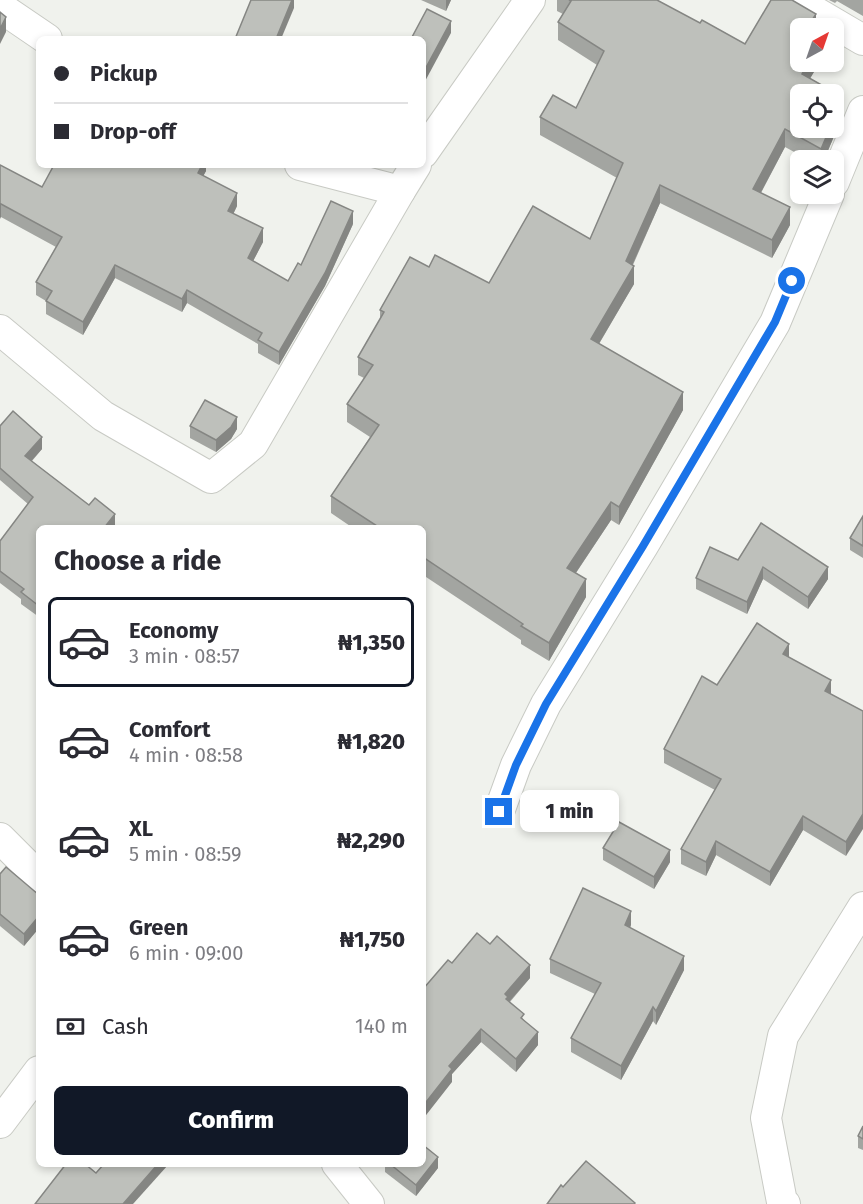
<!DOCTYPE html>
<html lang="en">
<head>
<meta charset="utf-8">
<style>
	body { margin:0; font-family:"Fira Sans",sans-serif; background:#f7f7f7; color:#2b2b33; height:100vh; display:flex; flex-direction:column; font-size:22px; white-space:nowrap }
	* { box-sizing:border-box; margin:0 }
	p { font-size:20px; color:#7c7c81 }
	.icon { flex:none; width:33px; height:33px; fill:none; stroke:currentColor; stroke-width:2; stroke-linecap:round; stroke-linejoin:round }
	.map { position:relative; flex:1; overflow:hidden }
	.sheet { position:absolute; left:36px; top:525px; width:390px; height:642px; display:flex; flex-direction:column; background:#fff; border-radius:9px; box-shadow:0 3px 9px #0003 }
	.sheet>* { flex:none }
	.guide { position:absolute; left:36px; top:36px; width:390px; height:132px; border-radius:9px; box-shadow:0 3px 9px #0003; display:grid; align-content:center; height:132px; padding:0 18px; background:#fff }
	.needle { width:39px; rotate:40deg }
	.buttons { position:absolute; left:790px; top:18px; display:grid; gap:12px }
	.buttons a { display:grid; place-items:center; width:54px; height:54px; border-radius:9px; background:#fff; box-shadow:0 3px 9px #0003; font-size:30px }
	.end { position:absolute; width:27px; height:27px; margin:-14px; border:8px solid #1a73e8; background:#fff; box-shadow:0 0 0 3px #fff }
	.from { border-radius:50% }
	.bubble { position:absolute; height:42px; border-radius:9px; background:#fff; box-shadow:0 3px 9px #0003; font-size:20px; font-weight:800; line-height:42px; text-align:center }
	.guide b { display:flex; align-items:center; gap:21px; height:57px; font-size:22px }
	.guide b+b { border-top:2px solid #e1e1e2 }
	.guide i { width:15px; height:15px; background:#2b2b33 }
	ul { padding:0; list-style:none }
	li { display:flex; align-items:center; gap:18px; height:90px; margin:0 12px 9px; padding:0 6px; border:3px solid transparent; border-radius:9px }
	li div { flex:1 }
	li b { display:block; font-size:22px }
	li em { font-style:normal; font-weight:800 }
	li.on { border-color:#111827 }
	li>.icon { width:54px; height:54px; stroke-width:1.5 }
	h2 { padding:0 18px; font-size:27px; line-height:72px }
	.pay { display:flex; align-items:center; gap:15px; height:66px; padding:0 18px; font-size:22px }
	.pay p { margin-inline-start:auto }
	.cta { display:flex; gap:12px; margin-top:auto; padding:12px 18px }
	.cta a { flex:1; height:69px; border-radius:9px; background:#111827; color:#fff; font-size:24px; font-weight:800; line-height:69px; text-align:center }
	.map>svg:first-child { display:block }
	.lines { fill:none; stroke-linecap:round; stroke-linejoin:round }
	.minor-casing { stroke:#c8cac4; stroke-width:32 }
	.minor { stroke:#fff; stroke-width:30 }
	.wall { fill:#a3a5a1; fill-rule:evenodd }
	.shaded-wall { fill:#858683 }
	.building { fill:#bec0bb; stroke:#858683; stroke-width:1.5 }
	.route { stroke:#1a73e8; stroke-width:8 }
</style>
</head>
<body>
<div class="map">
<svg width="863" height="1204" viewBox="0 0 863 1204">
	<rect width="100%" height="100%" fill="#f0f2ed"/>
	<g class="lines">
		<g class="minor-casing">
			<g id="minor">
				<path d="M 795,0 L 863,40"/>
				<path d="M 0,7 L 47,39"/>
				<path d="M 423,153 L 530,0"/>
				<path d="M 300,165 L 400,191 L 416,165"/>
				<path d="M 834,182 L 863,111"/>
				<path d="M 0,330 L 103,416 L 211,478 L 253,444 L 400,191"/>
				<path d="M 499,812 L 516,765 L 546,704 L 643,546 L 775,323 L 829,194"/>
				<path d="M 0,838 L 39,877"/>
				<path d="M 0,1123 L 39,1071"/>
				<path d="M 337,1164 L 369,1204"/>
				<path d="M 785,1204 L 782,1202 L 766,1118 L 783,1036 L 863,907"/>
			</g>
		</g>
		<use href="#minor" class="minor"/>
	</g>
	<g class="wall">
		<path d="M 421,0 L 451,0 L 446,11 Z"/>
		<path d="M 557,0 L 657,0 L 700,23 L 702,20 L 745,44 L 771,0 L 792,0 L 816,14 L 816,28 L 801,28 L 801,62 L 820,62 L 810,78 L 843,97 L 843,115 L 824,160 L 809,160 L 785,147 L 761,193 L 790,207 L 790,225 L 772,258 L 660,203 L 633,265 L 634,266 L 634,284 L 599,344 L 683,392 L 683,410 L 619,525 L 611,520 L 576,573 L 586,579 L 586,597 L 549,661 L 521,644 L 521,640 L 423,575 L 423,528 L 353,528 L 331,513 L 331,496 L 370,437 L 347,422 L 347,404 L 364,378 L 358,375 L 358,357 L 380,319 L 380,310 L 410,257 L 429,267 L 435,255 L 489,283 L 533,206 L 590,239 L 617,178 L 540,135 L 540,117 L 553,95 L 576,108 L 597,65 L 558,40 L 558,22 L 563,14 L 557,11 ZM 801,94 L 834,94 L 834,128 L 801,128 Z"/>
		<path d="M 829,0 L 863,0 L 863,16 L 837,1 L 835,3 Z"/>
		<path d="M 0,165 L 42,187 L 206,165 L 206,171 L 203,176 L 237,206 L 233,214 L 263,242 L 253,261 L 288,281 L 301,265 L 353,224 L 325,286 L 279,365 L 258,353 L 258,344 L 187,303 L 182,312 L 115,278 L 83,335 L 46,314 L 46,301 L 36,295 L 36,282 L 56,247 L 1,217 Z"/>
		<path d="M 0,426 L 42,449 L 32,461 L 115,526 L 39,528 L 39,617 L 21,604 L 21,599 L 0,583 L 0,541 L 28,504 L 0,480 Z"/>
		<path d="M 190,426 L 237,429 L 231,439 L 216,452 L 190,438 Z"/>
		<path d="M 863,516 L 863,558 L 850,550 L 850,538 Z"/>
		<path d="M 738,560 L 828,579 L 808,609 L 763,579 L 747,614 L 696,589 L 696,578 Z"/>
		<path d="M 789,657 L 831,694 L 863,711 L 846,856 L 803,830 L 770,886 L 716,855 L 706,876 L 681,864 L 681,849 L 715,790 L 664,763 L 664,749 L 717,685 Z"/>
		<path d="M 603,848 L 670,862 L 654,889 L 603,860 Z"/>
		<path d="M 0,874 L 39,895 L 39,928 L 24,946 L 0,926 Z"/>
		<path d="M 631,925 L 630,928 L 684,970 L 656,1025 L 653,1021 L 621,1080 L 571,1052 L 571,1038 L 595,994 L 550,973 L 550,959 Z"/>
		<path d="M 452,963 L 530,978 L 510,1002 L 524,1020 L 538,1045 L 516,1072 L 481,1042 L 452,1074 L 452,1082 Z"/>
		<path d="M 863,1126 L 863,1150 L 858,1148 L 858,1136 Z"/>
		<path d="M 385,1164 L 423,1164 L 438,1168 L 416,1196 L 385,1172 Z"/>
	</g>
	<g class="shaded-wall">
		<path d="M 292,0 L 294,0 L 294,8 L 281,39 L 276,39 Z"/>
		<path d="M 446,0 L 451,0 L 446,11 Z"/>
		<path d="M 816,14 L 816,28 L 807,28 Z"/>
		<path d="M 6,17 L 6,32 L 0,44 L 0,29 Z"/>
		<path d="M 451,21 L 451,33 L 423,85 L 423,73 Z"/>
		<path d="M 809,62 L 820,62 L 802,92 L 802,74 Z"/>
		<path d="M 843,97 L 843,115 L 824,160 L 821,160 L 821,149 L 830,128 L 834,128 L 834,118 Z"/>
		<path d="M 785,129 L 785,147 L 753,207 L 753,189 Z"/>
		<path d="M 202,165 L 206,165 L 206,171 L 198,186 L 198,173 Z"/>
		<path d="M 660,185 L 660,203 L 626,279 L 626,261 Z"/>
		<path d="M 237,193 L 237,206 L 228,225 L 228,211 Z"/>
		<path d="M 1,204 L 1,217 L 0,219 L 0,205 Z"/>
		<path d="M 790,207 L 790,225 L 772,258 L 772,240 Z"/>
		<path d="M 353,211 L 353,224 L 325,286 L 279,365 L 279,352 Z"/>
		<path d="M 263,228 L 263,242 L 248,271 L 248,258 Z"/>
		<path d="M 115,265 L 115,278 L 83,335 L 83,322 Z"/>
		<path d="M 634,266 L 634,284 L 591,357 L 591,339 Z"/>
		<path d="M 187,290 L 187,303 L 182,312 L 182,299 Z"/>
		<path d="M 683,392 L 683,410 L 619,525 L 619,507 Z"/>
		<path d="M 237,417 L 237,429 L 231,439 L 216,452 L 216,440 Z"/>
		<path d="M 42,437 L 42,449 L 25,468 L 25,456 Z"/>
		<path d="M 611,502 L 611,520 L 567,586 L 567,568 Z"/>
		<path d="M 115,514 L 115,526 L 113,528 L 104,528 Z"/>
		<path d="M 763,567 L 763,579 L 747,614 L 747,602 Z"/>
		<path d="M 828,567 L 828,579 L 808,609 L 808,597 Z"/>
		<path d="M 586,579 L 586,597 L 549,661 L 549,643 Z"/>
		<path d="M 789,644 L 789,658 L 783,654 Z"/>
		<path d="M 831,680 L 831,694 L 825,691 Z"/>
		<path d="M 863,814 L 863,829 L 846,856 L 846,842 Z"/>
		<path d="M 803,816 L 803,830 L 770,886 L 770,872 Z"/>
		<path d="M 716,841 L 716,855 L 706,876 L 706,862 Z"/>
		<path d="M 670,850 L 670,862 L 654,889 L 654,877 Z"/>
		<path d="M 631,911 L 631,925 L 625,939 L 625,925 Z"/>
		<path d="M 39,916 L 39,928 L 24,946 L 24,934 Z"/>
		<path d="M 684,956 L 684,970 L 656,1025 L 656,1011 Z"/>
		<path d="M 530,965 L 530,978 L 508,1003 L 505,994 Z"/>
		<path d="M 653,1007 L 653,1021 L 621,1080 L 621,1066 Z"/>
		<path d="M 481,1029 L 481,1042 L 452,1074 L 452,1082 L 423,1119 L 423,1106 L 449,1066 Z"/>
		<path d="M 538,1032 L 538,1045 L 516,1072 L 516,1059 Z"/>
		<path d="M 438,1157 L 438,1168 L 416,1196 L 416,1185 Z"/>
		<path d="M 158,1164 L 168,1164 L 168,1165 L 133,1204 L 123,1204 Z"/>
	</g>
	<g class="building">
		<path d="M 251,0 L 292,0 L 276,39 L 235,39 Z"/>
		<path d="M 569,0 L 657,0 L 700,23 L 702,20 L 745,44 L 771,0 L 792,0 L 816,14 L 807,28 L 801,28 L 801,62 L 809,62 L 802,74 L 843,97 L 834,118 L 834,94 L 801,94 L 801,128 L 830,128 L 821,149 L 785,129 L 753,189 L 790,207 L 772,240 L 660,185 L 626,261 L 634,266 L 591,339 L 683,392 L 619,507 L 611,502 L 567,568 L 586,579 L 549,643 L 521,626 L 523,624 L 423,557 L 423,528 L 380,528 L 331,496 L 379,425 L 347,404 L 373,365 L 358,357 L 384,312 L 380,310 L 410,257 L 429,267 L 435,255 L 489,283 L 533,206 L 590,239 L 623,163 L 540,117 L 553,95 L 576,108 L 604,51 L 558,22 L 571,1 Z"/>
		<path d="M 427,9 L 451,21 L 423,73 L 423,39 L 411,39 Z"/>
		<path d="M 0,12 L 6,17 L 0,29 Z"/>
		<path d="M 0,165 L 42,187 L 54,165 L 202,165 L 198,173 L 237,193 L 228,211 L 263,228 L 248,258 L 288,281 L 298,263 L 301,265 L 331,201 L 353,211 L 325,273 L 279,352 L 258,340 L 262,333 L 187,290 L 182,299 L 115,265 L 83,322 L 46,301 L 52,291 L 36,282 L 62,237 L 1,204 L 0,205 Z"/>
		<path d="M 205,400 L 237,417 L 231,427 L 216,440 L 190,426 Z"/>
		<path d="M 13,411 L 42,437 L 25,456 L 89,505 L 95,498 L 115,514 L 104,528 L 39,528 L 39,606 L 21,592 L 24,589 L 0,571 L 0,541 L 33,497 L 0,468 L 0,426 Z"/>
		<path d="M 863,516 L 863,546 L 850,538 Z"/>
		<path d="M 761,523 L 828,567 L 808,597 L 763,567 L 747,602 L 696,578 L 710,547 L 738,560 Z"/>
		<path d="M 757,623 L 789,644 L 783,654 L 831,680 L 825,691 L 863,711 L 863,814 L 846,842 L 803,816 L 770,872 L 716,841 L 706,862 L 681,849 L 721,779 L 664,749 L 702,676 L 717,685 Z"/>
		<path d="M 619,822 L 670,850 L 654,877 L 603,848 Z"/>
		<path d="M 6,867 L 39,895 L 39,916 L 24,934 L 0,914 L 0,874 Z"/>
		<path d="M 583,888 L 631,911 L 625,925 L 684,956 L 656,1011 L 653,1007 L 621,1066 L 571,1038 L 601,983 L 550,959 Z"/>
		<path d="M 477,933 L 490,944 L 497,936 L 530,965 L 505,994 L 508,997 L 506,999 L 524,1014 L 521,1018 L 538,1032 L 516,1059 L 481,1029 L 449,1066 L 452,1069 L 423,1106 L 423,989 L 448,960 L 452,963 Z"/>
		<path d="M 863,1126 L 863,1139 L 858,1136 Z"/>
		<path d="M 423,1145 L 438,1157 L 416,1185 L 390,1164 L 423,1164 Z"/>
		<path d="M 586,1161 L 635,1203 L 634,1204 L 547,1204 L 561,1185 L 563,1187 Z"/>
		<path d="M 66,1164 L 85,1164 L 96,1173 L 104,1164 L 158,1164 L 123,1204 L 35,1204 Z"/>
	</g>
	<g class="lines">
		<path class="route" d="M 499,812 L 516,765 L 546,704 L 643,546 L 775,322 L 792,281"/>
	</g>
</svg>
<div class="buttons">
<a><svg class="needle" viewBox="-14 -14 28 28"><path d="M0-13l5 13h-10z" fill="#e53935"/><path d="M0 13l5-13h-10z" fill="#7c7c81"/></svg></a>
<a><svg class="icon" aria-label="locate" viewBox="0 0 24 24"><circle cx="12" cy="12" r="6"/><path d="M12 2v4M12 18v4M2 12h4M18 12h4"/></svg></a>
<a><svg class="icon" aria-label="layers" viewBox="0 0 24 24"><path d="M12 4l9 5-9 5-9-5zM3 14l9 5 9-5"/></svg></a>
</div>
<i class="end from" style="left:792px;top:281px"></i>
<i class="end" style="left:499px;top:812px"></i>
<div class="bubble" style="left:520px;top:790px;width:99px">1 min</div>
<div class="guide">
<b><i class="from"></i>Pickup</b>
<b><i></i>Drop-off</b>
</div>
<section class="sheet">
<h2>Choose a ride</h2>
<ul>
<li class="on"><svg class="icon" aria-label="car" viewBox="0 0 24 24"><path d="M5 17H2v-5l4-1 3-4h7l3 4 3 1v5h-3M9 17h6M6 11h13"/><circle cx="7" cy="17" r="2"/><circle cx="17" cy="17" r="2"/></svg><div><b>Economy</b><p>3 min · 08:57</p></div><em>₦1,350</em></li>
<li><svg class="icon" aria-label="car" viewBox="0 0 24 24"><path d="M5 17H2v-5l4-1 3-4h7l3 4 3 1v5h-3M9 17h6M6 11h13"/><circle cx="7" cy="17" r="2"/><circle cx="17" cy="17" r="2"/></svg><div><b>Comfort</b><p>4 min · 08:58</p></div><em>₦1,820</em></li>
<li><svg class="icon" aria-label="car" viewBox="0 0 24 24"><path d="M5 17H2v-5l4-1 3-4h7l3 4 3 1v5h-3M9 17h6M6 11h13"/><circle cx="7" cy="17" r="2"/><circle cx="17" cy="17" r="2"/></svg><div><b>XL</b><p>5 min · 08:59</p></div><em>₦2,290</em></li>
<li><svg class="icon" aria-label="car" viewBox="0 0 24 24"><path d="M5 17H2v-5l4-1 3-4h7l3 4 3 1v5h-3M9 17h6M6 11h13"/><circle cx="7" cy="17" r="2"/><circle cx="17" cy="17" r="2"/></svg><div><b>Green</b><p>6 min · 09:00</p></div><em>₦1,750</em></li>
</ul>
<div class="pay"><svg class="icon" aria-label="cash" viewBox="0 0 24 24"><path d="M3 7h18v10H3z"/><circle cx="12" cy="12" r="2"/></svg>Cash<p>140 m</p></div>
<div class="cta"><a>Confirm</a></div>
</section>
</div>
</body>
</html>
